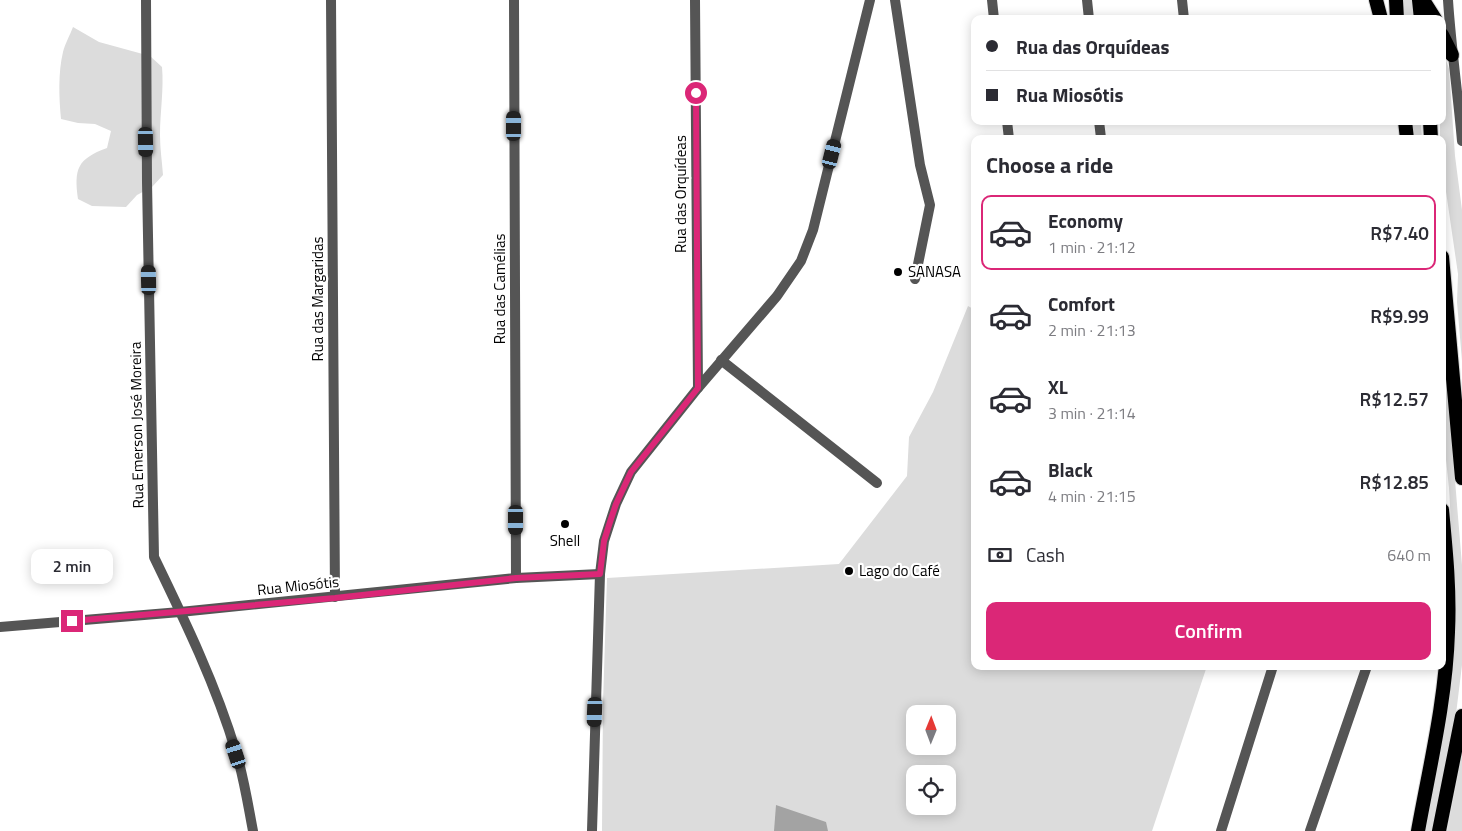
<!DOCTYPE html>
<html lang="en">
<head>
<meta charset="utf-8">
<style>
	body { margin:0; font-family:"Titillium Web",sans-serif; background:#f2f2f3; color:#2b2b33; height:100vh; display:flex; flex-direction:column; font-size:19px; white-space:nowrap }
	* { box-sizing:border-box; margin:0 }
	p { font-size:16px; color:#7c7c81 }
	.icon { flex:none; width:28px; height:28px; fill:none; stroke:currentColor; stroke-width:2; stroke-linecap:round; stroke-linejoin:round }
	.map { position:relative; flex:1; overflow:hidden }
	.sheet { position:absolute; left:971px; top:135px; width:475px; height:535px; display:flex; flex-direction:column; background:#fff; border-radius:10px; box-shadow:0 2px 12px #0003 }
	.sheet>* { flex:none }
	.hud { position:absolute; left:971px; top:15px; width:475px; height:110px; border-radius:10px; box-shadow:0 2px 12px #0003; display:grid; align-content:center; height:110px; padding:0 15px; background:#fff }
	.needle { width:32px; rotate:1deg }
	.controls { position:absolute; left:906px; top:705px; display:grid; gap:10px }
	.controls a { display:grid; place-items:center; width:50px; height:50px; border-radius:10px; background:#fff; box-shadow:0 2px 12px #0003; font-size:25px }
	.end { position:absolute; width:22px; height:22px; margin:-11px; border:6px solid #db2777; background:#fff; box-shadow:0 0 0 2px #fff }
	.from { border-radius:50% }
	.bubble { position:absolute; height:35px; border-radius:10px; background:#fff; box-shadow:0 2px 12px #0003; font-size:16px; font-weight:600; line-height:35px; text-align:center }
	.car { position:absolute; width:15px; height:30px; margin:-15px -8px; border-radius:6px; box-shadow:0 0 4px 1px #0007; background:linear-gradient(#222 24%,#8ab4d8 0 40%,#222 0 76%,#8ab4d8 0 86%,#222 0) }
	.hud b { display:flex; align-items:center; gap:18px; height:48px; font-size:19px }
	.hud b+b { border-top:1px solid #e1e1e2 }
	.hud i { width:12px; height:12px; background:#2b2b33 }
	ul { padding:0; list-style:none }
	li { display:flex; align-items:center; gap:15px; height:75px; margin:0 10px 8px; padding:0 5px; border:2px solid transparent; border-radius:10px }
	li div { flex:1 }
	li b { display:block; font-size:19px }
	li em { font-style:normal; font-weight:600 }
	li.current { border-color:#db2777 }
	li>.icon { width:45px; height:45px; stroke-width:1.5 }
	h2 { padding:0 15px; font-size:22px; line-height:60px }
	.pay { display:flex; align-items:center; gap:12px; height:55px; padding:0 15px; font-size:19px }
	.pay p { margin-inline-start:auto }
	.cta { display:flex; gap:10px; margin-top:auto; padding:10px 15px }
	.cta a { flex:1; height:58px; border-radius:10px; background:#db2777; color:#fff; font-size:20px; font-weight:600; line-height:58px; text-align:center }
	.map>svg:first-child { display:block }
	.green { fill:#dcdcdc; fill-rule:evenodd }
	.water { fill:#a3a3a3 }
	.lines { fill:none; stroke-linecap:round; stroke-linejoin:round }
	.trunk-casing { stroke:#dbdbdb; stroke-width:16 }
	.minor { stroke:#555; stroke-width:10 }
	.tertiary { stroke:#555; stroke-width:10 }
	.trunk { stroke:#000; stroke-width:14 }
	.route { stroke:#db2777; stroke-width:6 }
	.poi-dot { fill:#000; stroke:#fff; stroke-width:2 }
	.labels { text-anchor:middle; stroke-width:4.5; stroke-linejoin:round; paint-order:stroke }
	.street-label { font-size:15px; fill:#000; stroke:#fff }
	.poi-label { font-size:15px; fill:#000; stroke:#fff; text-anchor:start }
</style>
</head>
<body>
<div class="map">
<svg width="1462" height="831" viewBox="0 0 1462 831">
	<rect width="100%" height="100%" fill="#fff"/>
	<g class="green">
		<path d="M 1402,0 L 1412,0 L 1414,19 L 1403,19 Z"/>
		<path d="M 73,27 L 99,42 L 150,56 L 162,67 C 164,90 160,112 160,135 C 160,148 162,162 163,175 L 152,187 L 137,195 L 126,207 L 92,206 L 78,199 C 74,169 77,159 107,148 L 111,131 L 95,124 L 78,123 L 61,119 C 59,97 58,73 63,52 C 65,44 70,35 73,27 Z"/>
		<path d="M 1443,51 L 1449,69 L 1455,156 L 1462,210 L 1462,361 L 1457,302 L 1458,274 L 1443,171 L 1442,139 L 1440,139 L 1440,121 L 1442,121 Z"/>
		<path d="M 1411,121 L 1421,121 L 1422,139 L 1413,139 Z"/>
		<path d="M 968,306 L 975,310 L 975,666 L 1207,666 L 1152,831 L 602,831 L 603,703 L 607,578 L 839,564 L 907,476 L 909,437 L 933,392 ZM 915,714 L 948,714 L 948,746 L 915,746 ZM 915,774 L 948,774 L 948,806 L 915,806 Z"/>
		<path d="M 1443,335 L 1462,565 L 1462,665 L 1456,714 L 1433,831 L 1425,831 L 1453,673 L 1456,615 L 1449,488 L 1442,422 Z"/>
		<path d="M 1462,755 L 1462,831 L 1447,831 Z"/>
	</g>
	<path class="water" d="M 776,805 L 826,822 L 828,831 L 774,831 Z"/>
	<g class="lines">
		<g class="trunk-casing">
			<g id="trunk">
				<path d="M 1376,0 L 1381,19"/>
				<path d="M 1396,0 L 1397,19"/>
				<path d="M 1419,0 L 1421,19"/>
				<path d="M 1423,0 L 1435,19"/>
				<path d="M 1442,35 L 1452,55"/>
				<path d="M 1405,121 L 1407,139"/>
				<path d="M 1430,121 L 1431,139"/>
				<path d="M 1442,257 L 1462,478"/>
				<path d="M 1418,831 C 1430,765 1446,699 1448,632 C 1450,591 1446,551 1442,510"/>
				<path d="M 1439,831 L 1462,716"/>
			</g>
		</g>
		<g class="minor">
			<path d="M 146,0 L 147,182 L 154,557 C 185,621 216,685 236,752 C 244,778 248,805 253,831"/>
			<path d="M 331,0 L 335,597"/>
			<path d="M 514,0 L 516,578"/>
			<path d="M 695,0 L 698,388"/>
			<path d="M 895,0 L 920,165 L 930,205 L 915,279"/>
			<path d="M 992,0 L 994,19"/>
			<path d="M 1087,0 L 1089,19"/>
			<path d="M 1182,0 L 1184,19"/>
			<path d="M 1007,121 L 1009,139"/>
			<path d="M 1099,121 L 1101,138"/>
			<path d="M 721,360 L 877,483"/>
			<path d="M 1221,831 L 1273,666"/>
			<path d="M 1310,831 L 1367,666"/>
		</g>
		<g class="tertiary">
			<path d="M 1448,0 C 1451,47 1458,94 1462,141"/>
			<path d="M 0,627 L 180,612 L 516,578 L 600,574"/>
			<path d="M 592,831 L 600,574 L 604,541 L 616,504 L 631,472 L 698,388 L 777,296 L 801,261 L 813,230 L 870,0"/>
		</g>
		<use href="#trunk" class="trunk"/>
	</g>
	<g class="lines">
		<path class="route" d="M 72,621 L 335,598 L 516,578 L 600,574 L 604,541 L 610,522 L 616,504 L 631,472 L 698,388 L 696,93"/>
	</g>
	<g class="poi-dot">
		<circle cx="898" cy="272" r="5"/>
		<circle cx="565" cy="524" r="5"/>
		<circle cx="849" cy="571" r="5"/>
	</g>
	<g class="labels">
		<g class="street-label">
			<text transform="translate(681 194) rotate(-90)" y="5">Rua das Orquídeas</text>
			<text transform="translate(500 289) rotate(-90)" y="5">Rua das Camélias</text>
			<text transform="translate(318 299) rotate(-90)" y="5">Rua das Margaridas</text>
			<text transform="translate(137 425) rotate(-91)" y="5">Rua Emerson José Moreira</text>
			<text transform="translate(298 586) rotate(-6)" y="5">Rua Miosótis</text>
		</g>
		<g class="poi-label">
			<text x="908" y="277">SANASA</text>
			<text x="565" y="546" text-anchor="middle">Shell</text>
			<text x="859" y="576">Lago do Café</text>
		</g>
	</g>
</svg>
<div class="controls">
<a><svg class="needle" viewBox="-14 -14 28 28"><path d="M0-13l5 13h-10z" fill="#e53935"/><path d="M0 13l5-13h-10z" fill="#7c7c81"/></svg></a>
<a><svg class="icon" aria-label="locate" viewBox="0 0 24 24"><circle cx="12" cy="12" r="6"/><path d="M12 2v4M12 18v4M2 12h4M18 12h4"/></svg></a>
</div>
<i class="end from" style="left:696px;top:93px"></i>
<i class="end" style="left:72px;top:621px"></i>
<div class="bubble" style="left:31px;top:549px;width:82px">2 min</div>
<i class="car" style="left:514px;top:126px;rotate:0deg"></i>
<i class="car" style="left:146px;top:142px;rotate:179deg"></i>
<i class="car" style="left:832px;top:154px;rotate:14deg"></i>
<i class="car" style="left:149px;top:280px;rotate:359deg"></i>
<i class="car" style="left:516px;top:520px;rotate:180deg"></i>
<i class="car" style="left:595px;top:712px;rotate:182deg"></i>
<i class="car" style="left:236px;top:754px;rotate:342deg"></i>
<div class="hud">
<b><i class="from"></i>Rua das Orquídeas</b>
<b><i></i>Rua Miosótis</b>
</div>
<section class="sheet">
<h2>Choose a ride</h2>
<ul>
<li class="current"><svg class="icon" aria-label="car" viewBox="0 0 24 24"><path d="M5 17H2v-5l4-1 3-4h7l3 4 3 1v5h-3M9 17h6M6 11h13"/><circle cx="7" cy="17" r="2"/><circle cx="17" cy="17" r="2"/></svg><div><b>Economy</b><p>1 min · 21:12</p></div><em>R$7.40</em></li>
<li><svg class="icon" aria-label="car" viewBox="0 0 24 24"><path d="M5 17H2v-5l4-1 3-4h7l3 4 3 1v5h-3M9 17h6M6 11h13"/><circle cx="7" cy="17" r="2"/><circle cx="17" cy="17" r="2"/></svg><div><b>Comfort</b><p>2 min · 21:13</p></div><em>R$9.99</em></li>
<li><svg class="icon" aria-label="car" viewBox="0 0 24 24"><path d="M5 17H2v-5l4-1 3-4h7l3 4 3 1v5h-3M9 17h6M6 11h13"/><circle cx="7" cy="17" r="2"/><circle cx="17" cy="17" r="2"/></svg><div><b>XL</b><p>3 min · 21:14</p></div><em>R$12.57</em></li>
<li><svg class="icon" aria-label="car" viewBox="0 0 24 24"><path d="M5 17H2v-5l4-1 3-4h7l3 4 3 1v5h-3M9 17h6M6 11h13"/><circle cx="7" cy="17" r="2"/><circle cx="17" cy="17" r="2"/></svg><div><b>Black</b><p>4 min · 21:15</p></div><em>R$12.85</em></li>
</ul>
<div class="pay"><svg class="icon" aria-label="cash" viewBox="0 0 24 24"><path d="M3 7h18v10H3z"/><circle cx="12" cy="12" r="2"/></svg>Cash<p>640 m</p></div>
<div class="cta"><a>Confirm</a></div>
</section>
</div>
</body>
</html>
